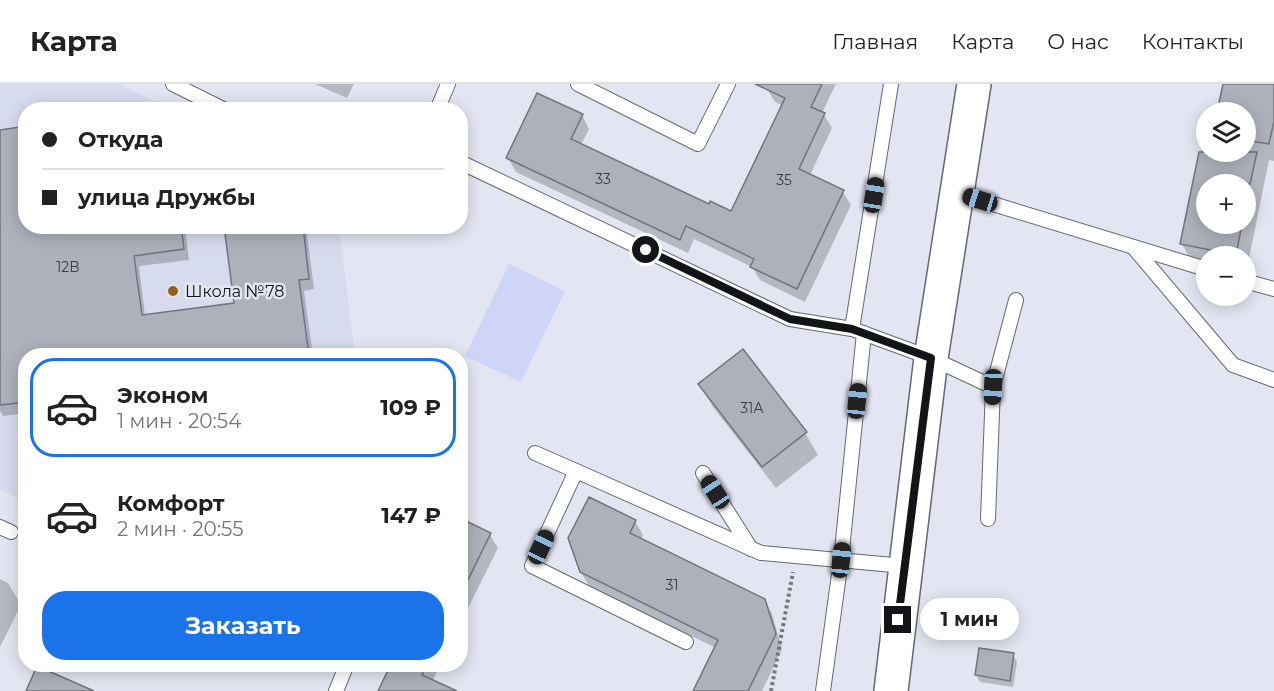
<!DOCTYPE html>
<html lang="ru">
<head>
<meta charset="utf-8">
<style>
	body { margin:0; font-family:Montserrat,sans-serif; background:#f2f2f2; color:#222; height:100vh; display:flex; flex-direction:column; font-size:22px; white-space:nowrap }
	* { box-sizing:border-box; margin:0 }
	p { font-size:20px; color:#767676 }
	.icon { flex:none; width:33px; height:33px; fill:none; stroke:currentColor; stroke-width:2; stroke-linecap:round; stroke-linejoin:round }
	.map { position:relative; flex:1; overflow:hidden }
	.panel { position:absolute; left:18px; top:264px; width:450px; height:324px; display:flex; flex-direction:column; background:#fff; border-radius:24px; box-shadow:0 3px 15px #0003 }
	.panel>* { flex:none }
	.top-card { position:absolute; left:18px; top:18px; width:450px; height:132px; border-radius:24px; box-shadow:0 3px 15px #0003; display:grid; align-content:center; height:132px; padding:0 24px; background:#fff }
	.fabs { position:absolute; left:1196px; top:18px; display:grid; gap:12px }
	.fabs a { display:grid; place-items:center; width:60px; height:60px; border-radius:50%; background:#fff; box-shadow:0 3px 15px #0003; font-size:30px }
	.end { position:absolute; width:27px; height:27px; margin:-14px; border:8px solid #131418; background:#fff; box-shadow:0 0 0 3px #fff }
	.from { border-radius:50% }
	.bubble { position:absolute; height:42px; border-radius:21px; background:#fff; box-shadow:0 3px 15px #0003; font-size:20px; font-weight:700; line-height:42px; text-align:center }
	.car { position:absolute; width:18px; height:36px; margin:-18px -9px; border-radius:8px; box-shadow:0 0 4px 2px #0007; background:linear-gradient(#222 24%,#8ab4d8 0 40%,#222 0 76%,#8ab4d8 0 86%,#222 0) }
	.top-card b { display:flex; align-items:center; gap:21px; height:57px; font-size:22px }
	.top-card b+b { border-top:2px solid #e0e0e0 }
	.top-card i { width:15px; height:15px; background:#222 }
	ul { padding:10px 0 0; list-style:none }
	li { display:flex; align-items:center; gap:18px; height:99px; margin:0 12px 9px; padding:0 12px; border:3px solid transparent; border-radius:24px }
	li div { flex:1 }
	li b { display:block; font-size:22px }
	li em { font-style:normal; font-weight:700 }
	li.on { border-color:#1a73e8 }
	li>.icon { width:54px; height:54px; stroke-width:1.5 }
	.primary-button { display:flex; gap:12px; margin-top:auto; padding:12px 24px }
	.primary-button a { flex:1; height:69px; border-radius:24px; background:#1a73e8; color:#fff; font-size:24px; font-weight:700; line-height:69px; text-align:center }
	header { display:flex; align-items:center; gap:36px; box-sizing:border-box; height:84px; padding:0 30px; background:#fff; border-bottom:2px solid #e0e0e0 }
	header strong { font-size:28px }
	nav { display:flex; gap:33px; margin-inline-start:auto; font-size:21px }
	.map>svg:first-child { display:block }
	.built { fill:#d7dbee }
	.green { fill:#ced5f9 }
	.shadow { fill:#0003; fill-rule:evenodd }
	.building { fill:#aeb0bc; stroke:#71737e; stroke-width:1.5 }
	.lines { fill:none; stroke-linecap:round; stroke-linejoin:round }
	.lane-casing { stroke:#656772; stroke-width:16 }
	.secondary-casing { stroke:#656772; stroke-width:36 }
	.path { stroke:#74757d; stroke-width:4; stroke-dasharray:3 3; stroke-linecap:butt }
	.lane { stroke:#fff; stroke-width:14 }
	.secondary { stroke:#fff; stroke-width:33 }
	.route { stroke:#131418; stroke-width:8 }
	.poi-dot { fill:#97601a; stroke:#e3e6f2; stroke-width:2 }
	.labels { text-anchor:middle; stroke-width:5; stroke-linejoin:round; paint-order:stroke }
	.number-label { font-size:14px; fill:#3a3b41 }
	.poi-label { font-size:16px; fill:#131418; stroke:#e3e6f2; text-anchor:start }
</style>
</head>
<body>
<header>
<strong>Карта</strong>
<nav><a>Главная</a><a>Карта</a><a>О нас</a><a>Контакты</a></nav>
</header>
<div class="map">
<svg width="1274" height="607" viewBox="0 0 1274 607">
	<rect width="100%" height="100%" fill="#e3e6f2"/>
	<path class="built" d="M 0,0 L 118,0 L 172,25 L 26,26 L 26,142 L 339,143 L 355,271 L 26,272 L 25,418 L 0,406 Z"/>
	<path class="green" d="M 509,180 L 565,207 L 521,298 L 465,272 Z"/>
	<g class="shadow">
		<path d="M 315,0 L 354,0 L 347,14 Z"/>
		<path d="M 769,0 L 836,0 L 822,29 L 824,31 L 832,44 L 810,91 L 843,108 L 851,121 L 805,218 L 760,196 L 752,183 L 694,155 L 688,169 L 516,88 L 508,74 L 582,31 L 589,45 L 581,61 L 710,122 L 732,129 L 783,22 L 775,18 L 767,5 Z"/>
		<path d="M 1225,0 L 1274,0 L 1274,77 L 1269,76 L 1246,189 L 1245,172 L 1206,172 L 1206,181 L 1192,178 L 1182,160 L 1204,52 L 1206,52 L 1206,68 L 1245,68 L 1245,28 L 1218,28 ZM 1206,100 L 1245,100 L 1245,140 L 1206,140 Z"/>
		<path d="M 0,47 L 26,142 L 185,142 L 189,176 L 139,182 L 145,232 L 236,220 L 226,142 L 306,142 L 314,205 L 304,207 L 313,272 L 26,272 L 26,329 L 3,332 L 0,327 Z"/>
		<path d="M 700,301 L 805,349 L 818,371 L 776,404 L 713,323 Z"/>
		<path d="M 460,436 L 490,451 L 498,464 L 460,540 Z"/>
		<path d="M 635,437 L 643,451 L 641,455 L 764,516 L 772,530 L 782,565 L 762,607 L 695,607 L 716,564 L 589,502 L 581,488 Z"/>
		<path d="M 0,495 L 8,499 L 21,521 L 0,563 Z"/>
		<path d="M 1013,571 L 1017,578 L 1013,603 L 980,598 L 976,591 Z"/>
		<path d="M 388,580 L 441,580 L 431,600 L 435,607 L 380,607 L 390,585 Z"/>
	</g>
	<g class="building">
		<path d="M 755,0 L 822,0 L 811,23 L 825,29 L 799,85 L 844,106 L 797,205 L 750,183 L 754,175 L 686,142 L 680,156 L 506,74 L 537,9 L 583,30 L 571,55 L 709,120 L 710,117 L 731,127 L 785,14 Z"/>
		<path d="M 1223,0 L 1274,0 L 1274,37 L 1269,60 L 1245,56 L 1245,28 L 1217,28 Z"/>
		<path d="M 26,42 L 26,142 L 181,142 L 184,165 L 134,172 L 142,231 L 234,219 L 224,142 L 303,142 L 309,195 L 299,196 L 309,272 L 26,272 L 26,318 L 0,321 L 0,46 Z"/>
		<path d="M 1199,68 L 1257,68 L 1250,100 L 1206,100 L 1206,140 L 1242,140 L 1236,171 L 1180,160 Z"/>
		<path d="M 743,265 L 807,348 L 762,383 L 698,300 Z"/>
		<path d="M 589,413 L 636,436 L 630,449 L 765,515 L 776,550 L 748,607 L 693,607 L 718,556 L 580,488 L 568,454 Z"/>
		<path d="M 460,434 L 491,449 L 460,512 Z"/>
		<path d="M 979,564 L 1014,569 L 1010,597 L 975,591 Z"/>
		<path d="M 391,580 L 427,580 L 422,591 L 457,607 L 378,607 Z"/>
		<path d="M 37,582 L 94,607 L 26,607 Z"/>
	</g>
	<g class="lines">
		<g class="lane-casing">
			<g id="lane">
				<path d="M 173,0 L 225,26"/>
				<path d="M 578,0 L 698,60 L 728,0"/>
				<path d="M 437,26 L 448,0"/>
				<path d="M 460,78 L 790,235 L 852,245 L 931,274 L 993,303 L 1016,216"/>
				<path d="M 957,109 L 1206,185"/>
				<path d="M 1134,164 L 1233,281 L 1274,296"/>
				<path d="M 1245,197 L 1274,205"/>
				<path d="M 852,245 L 891,0"/>
				<path d="M 535,369 L 576,387"/>
				<path d="M 703,389 L 751,465"/>
				<path d="M 988,435 L 993,303"/>
				<path d="M 0,443 L 11,448"/>
				<path d="M 686,558 L 532,482 L 576,387 L 761,469 L 904,482"/>
				<path d="M 336,607 L 347,580"/>
				<path d="M 823,607 L 841,476 L 864,249"/>
			</g>
		</g>
		<g class="secondary-casing">
			<path id="secondary" d="M 891,607 L 931,274 L 974,0"/>
		</g>
		<path class="path" d="M 771,607 L 793,488"/>
		<use href="#lane" class="lane"/>
		<use href="#secondary" class="secondary"/>
	</g>
	<g class="lines">
		<path class="route" d="M 646,166 L 790,235 L 852,245 L 931,274 L 898,536"/>
	</g>
	<circle class="poi-dot" cx="173" cy="207" r="6"/>
	<g class="labels">
		<g class="number-label">
			<text x="603" y="100">33</text>
			<text x="784" y="101">35</text>
			<text x="68" y="188">12В</text>
			<text x="752" y="329">31А</text>
			<text x="672" y="506">31</text>
		</g>
		<g class="poi-label">
			<text x="185" y="213">Школа №78</text>
		</g>
	</g>
</svg>
<div class="fabs">
<a><svg class="icon" aria-label="layers" viewBox="0 0 24 24"><path d="M12 4l9 5-9 5-9-5zM3 14l9 5 9-5"/></svg></a>
<a>+</a>
<a>−</a>
</div>
<i class="end from" style="left:646px;top:166px"></i>
<i class="end" style="left:898px;top:536px"></i>
<div class="bubble" style="left:920px;top:514px;width:99px">1 мин</div>
<i class="car" style="left:874px;top:111px;rotate:9deg"></i>
<i class="car" style="left:980px;top:116px;rotate:287deg"></i>
<i class="car" style="left:993px;top:303px;rotate:182deg"></i>
<i class="car" style="left:857px;top:317px;rotate:6deg"></i>
<i class="car" style="left:715px;top:408px;rotate:327deg"></i>
<i class="car" style="left:541px;top:463px;rotate:25deg"></i>
<i class="car" style="left:841px;top:476px;rotate:6deg"></i>
<div class="top-card">
<b><i class="from"></i>Откуда</b>
<b><i></i>улица Дружбы</b>
</div>
<section class="panel">
<ul>
<li class="on"><svg class="icon" aria-label="car" viewBox="0 0 24 24"><path d="M5 17H2v-5l4-1 3-4h7l3 4 3 1v5h-3M9 17h6M6 11h13"/><circle cx="7" cy="17" r="2"/><circle cx="17" cy="17" r="2"/></svg><div><b>Эконом</b><p>1 мин · 20:54</p></div><em>109 ₽</em></li>
<li><svg class="icon" aria-label="car" viewBox="0 0 24 24"><path d="M5 17H2v-5l4-1 3-4h7l3 4 3 1v5h-3M9 17h6M6 11h13"/><circle cx="7" cy="17" r="2"/><circle cx="17" cy="17" r="2"/></svg><div><b>Комфорт</b><p>2 мин · 20:55</p></div><em>147 ₽</em></li>
</ul>
<div class="primary-button"><a>Заказать</a></div>
</section>
</div>
</body>
</html>
